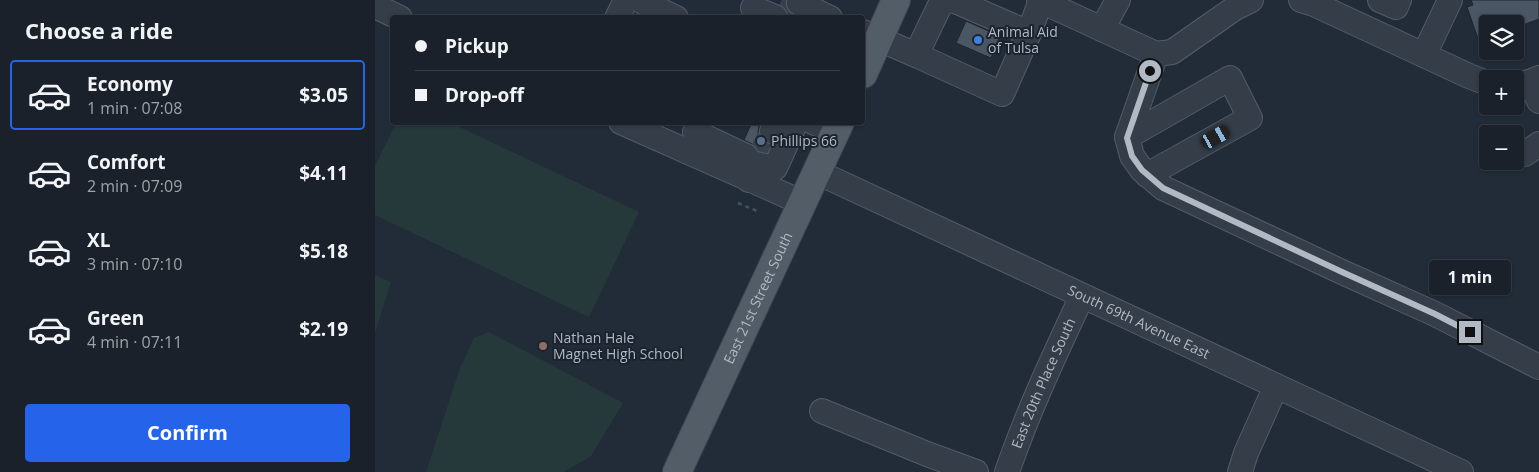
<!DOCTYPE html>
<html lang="en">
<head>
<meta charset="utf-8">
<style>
	body { margin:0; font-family:"Open Sans",sans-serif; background:#272e36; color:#f1f3f6; height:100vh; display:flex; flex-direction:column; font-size:19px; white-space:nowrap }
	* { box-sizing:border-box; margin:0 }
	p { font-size:16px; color:#9fa3a8 }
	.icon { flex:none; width:28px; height:28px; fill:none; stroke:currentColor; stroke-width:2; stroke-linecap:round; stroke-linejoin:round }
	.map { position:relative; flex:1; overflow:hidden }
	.sheet { display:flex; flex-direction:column; background:#1a212a; width:375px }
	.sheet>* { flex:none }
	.hud { position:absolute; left:15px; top:15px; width:475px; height:110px; border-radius:5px; box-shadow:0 1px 4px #0004,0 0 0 1px #383e47; display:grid; align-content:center; height:110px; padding:0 25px; background:#1a212a }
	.controls { position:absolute; left:1104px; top:15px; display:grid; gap:10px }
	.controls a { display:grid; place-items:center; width:45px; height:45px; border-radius:5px; background:#1a212a; box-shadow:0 1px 4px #0004,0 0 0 1px #383e47; font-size:25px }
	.end { position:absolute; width:22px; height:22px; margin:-11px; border:6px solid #b0b9c4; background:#111; box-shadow:0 0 0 2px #111 }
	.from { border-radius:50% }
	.bubble { position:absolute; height:35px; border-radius:5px; background:#1a212a; box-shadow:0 1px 4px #0004,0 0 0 1px #383e47; font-size:16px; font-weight:700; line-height:35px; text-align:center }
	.car { position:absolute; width:15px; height:30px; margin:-15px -8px; border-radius:6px; box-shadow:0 0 4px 1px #0007; background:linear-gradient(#222 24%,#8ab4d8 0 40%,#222 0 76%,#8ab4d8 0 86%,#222 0) }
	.hud b { display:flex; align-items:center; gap:18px; height:48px; font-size:19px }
	.hud b+b { border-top:1px solid #383e47 }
	.hud i { width:12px; height:12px; background:#f1f3f6 }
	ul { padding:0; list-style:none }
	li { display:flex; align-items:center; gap:15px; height:70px; margin:0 10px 8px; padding:0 15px; border:2px solid transparent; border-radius:5px }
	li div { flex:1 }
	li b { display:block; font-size:19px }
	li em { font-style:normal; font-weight:700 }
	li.current { border-color:#2563eb }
	li>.icon { width:45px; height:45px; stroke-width:1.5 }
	h2 { padding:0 25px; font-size:22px; line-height:60px }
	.action { display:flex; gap:10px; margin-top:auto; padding:10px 25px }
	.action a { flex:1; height:58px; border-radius:5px; background:#2563eb; color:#fff; font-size:20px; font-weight:700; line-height:58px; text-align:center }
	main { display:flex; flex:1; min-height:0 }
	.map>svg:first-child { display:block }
	.green { fill:#25393a }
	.building { fill:#4a5663; stroke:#1d252f }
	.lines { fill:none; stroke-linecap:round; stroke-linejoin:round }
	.minor-tunnel { stroke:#37414d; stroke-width:24; stroke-dasharray:24 12; stroke-linecap:butt }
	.minor-casing { stroke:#535c66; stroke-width:26 }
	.major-casing { stroke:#3f4751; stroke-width:30 }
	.path { stroke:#435658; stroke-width:2.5; stroke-dasharray:4 4; stroke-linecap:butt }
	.minor { stroke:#353e48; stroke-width:24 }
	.major { stroke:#535d68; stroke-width:28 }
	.route { stroke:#b0b9c4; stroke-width:6 }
	.shop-dot { fill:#3f7fe0; stroke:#1b232d; stroke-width:2 }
	.service-dot { fill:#5c6f8a; stroke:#1b232d; stroke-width:2 }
	.education-dot { fill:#8d6e63; stroke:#1b232d; stroke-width:2 }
	.labels { text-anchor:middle; stroke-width:4; stroke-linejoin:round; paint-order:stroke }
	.poi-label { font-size:14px; fill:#b0b9c4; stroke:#1b232d; text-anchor:start }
	.street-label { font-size:14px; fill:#b0b9c4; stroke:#1b232d }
</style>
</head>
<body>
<main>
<section class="sheet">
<h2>Choose a ride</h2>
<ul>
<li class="current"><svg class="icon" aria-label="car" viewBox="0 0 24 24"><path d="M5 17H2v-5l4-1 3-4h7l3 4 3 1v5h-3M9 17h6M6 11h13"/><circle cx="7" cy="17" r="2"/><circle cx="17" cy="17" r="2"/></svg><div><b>Economy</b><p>1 min · 07:08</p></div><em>$3.05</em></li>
<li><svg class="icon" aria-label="car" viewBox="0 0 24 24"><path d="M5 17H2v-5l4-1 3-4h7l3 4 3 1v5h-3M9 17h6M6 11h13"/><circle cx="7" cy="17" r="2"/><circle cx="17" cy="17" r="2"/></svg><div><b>Comfort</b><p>2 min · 07:09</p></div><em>$4.11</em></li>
<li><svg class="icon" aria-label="car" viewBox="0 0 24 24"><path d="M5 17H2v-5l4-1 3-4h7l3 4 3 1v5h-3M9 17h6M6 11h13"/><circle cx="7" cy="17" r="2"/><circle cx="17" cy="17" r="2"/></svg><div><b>XL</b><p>3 min · 07:10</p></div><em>$5.18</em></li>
<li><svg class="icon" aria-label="car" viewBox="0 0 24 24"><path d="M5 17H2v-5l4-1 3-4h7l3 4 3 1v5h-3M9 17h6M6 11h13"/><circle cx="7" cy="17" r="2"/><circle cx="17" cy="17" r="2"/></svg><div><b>Green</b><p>4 min · 07:11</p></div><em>$2.19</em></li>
</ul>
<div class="action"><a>Confirm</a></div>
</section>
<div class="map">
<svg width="1164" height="472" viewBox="0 0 1164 472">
	<rect width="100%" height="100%" fill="#222c38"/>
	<g class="green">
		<path d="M 21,123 L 76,123 L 264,212 L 214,317 L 0,215 L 0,166 Z"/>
		<path d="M 0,275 L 16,282 L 0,333 Z"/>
		<path d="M 114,332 L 248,403 L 216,456 L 189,472 L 51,472 L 85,368 L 99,338 Z"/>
	</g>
	<g class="building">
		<path d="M 1096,0 L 1164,0 L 1164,19 L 1140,28 L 1140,24 L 1112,24 L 1112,59 L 1110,59 L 1092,7 L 1098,5 Z"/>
		<path d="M 591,21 L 625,36 L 616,58 L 581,43 Z"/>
		<path d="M 377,122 L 384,125 L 383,132 L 386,139 L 391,143 L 396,144 L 392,152 L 383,151 L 377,144 L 369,140 Z"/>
	</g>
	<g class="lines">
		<g class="minor-tunnel">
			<path d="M 404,6 L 419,13"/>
			<path d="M 385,156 L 397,131"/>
		</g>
		<g class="minor-casing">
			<g id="minor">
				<path d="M 578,0 L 654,33 L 666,0"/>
				<path d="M 664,0 L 781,54 L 797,52 L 860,8 L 876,0"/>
				<path d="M 926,0 L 939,4 L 1094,76 L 1112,83"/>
				<path d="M 1005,0 L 1021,7 L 1024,0"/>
				<path d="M 268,2 L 301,18"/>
				<path d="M 424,3 L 455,18"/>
				<path d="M 0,6 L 25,18"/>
				<path d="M 378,8 L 400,17"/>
				<path d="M 242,18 L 251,0"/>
				<path d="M 727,29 L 743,0"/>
				<path d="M 488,32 L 541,55 L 566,3 L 575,0"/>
				<path d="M 781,54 L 752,137 L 757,156 L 767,170 L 788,188 L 967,272 L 1060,314 L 1164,367"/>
				<path d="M 541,55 L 627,94 L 654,33"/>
				<path d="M 1049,55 L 1075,0"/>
				<path d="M 1155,82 L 1164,101"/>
				<path d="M 1140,84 L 1155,82 L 1164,78"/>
				<path d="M 246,122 L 428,203"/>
				<path d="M 438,122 L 461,132"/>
				<path d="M 397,131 L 401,122"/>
				<path d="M 320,132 L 371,156"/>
				<path d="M 752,137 L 855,78 L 875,118 L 772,175"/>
				<path d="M 1150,154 L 1164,144"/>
				<path id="s1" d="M 442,172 L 1086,472"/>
				<path d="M 374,180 L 381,164 L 400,168 L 421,122"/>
				<path d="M 447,411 L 552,454 L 601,472"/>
				<path id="s2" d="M 632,472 C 653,411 680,354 707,296"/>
				<path d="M 865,472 L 871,453 L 901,386"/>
			</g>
		</g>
		<g class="major-casing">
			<g id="major">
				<path d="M 488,74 L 521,0"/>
				<path id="s3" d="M 302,472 L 465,122"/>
			</g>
		</g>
		<path class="path" d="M 363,203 L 382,211"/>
		<use href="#minor" class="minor"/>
		<use href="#major" class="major"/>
	</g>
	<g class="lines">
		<path class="route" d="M 775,71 L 752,138 L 757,156 L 767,170 L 788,188 L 967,272 L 1060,314 L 1095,332"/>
	</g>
	<circle class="shop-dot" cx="603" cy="40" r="5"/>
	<circle class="service-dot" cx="386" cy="141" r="5"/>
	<circle class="education-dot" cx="168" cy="346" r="5"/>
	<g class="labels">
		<g class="poi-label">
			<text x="613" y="37">Animal Aid<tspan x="613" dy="16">of Tulsa</tspan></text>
			<text x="396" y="146">Phillips 66</text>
			<text x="178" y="343">Nathan Hale<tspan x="178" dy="16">Magnet High School</tspan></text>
		</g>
		<g class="street-label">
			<text dy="5" stroke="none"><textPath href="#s3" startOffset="192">East 21st Street South</textPath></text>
			<text dy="5" stroke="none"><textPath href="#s1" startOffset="355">South 69th Avenue East</textPath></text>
			<text dy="5" stroke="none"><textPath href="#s2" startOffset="96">East 20th Place South</textPath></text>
		</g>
	</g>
</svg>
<div class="controls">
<a><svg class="icon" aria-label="layers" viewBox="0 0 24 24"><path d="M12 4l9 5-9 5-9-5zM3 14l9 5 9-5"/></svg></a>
<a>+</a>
<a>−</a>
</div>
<i class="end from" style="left:775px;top:71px"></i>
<i class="end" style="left:1095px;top:332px"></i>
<div class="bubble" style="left:1054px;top:260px;width:82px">1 min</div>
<i class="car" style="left:841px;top:137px;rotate:61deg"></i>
<div class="hud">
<b><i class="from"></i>Pickup</b>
<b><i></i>Drop-off</b>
</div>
</div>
</main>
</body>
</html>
